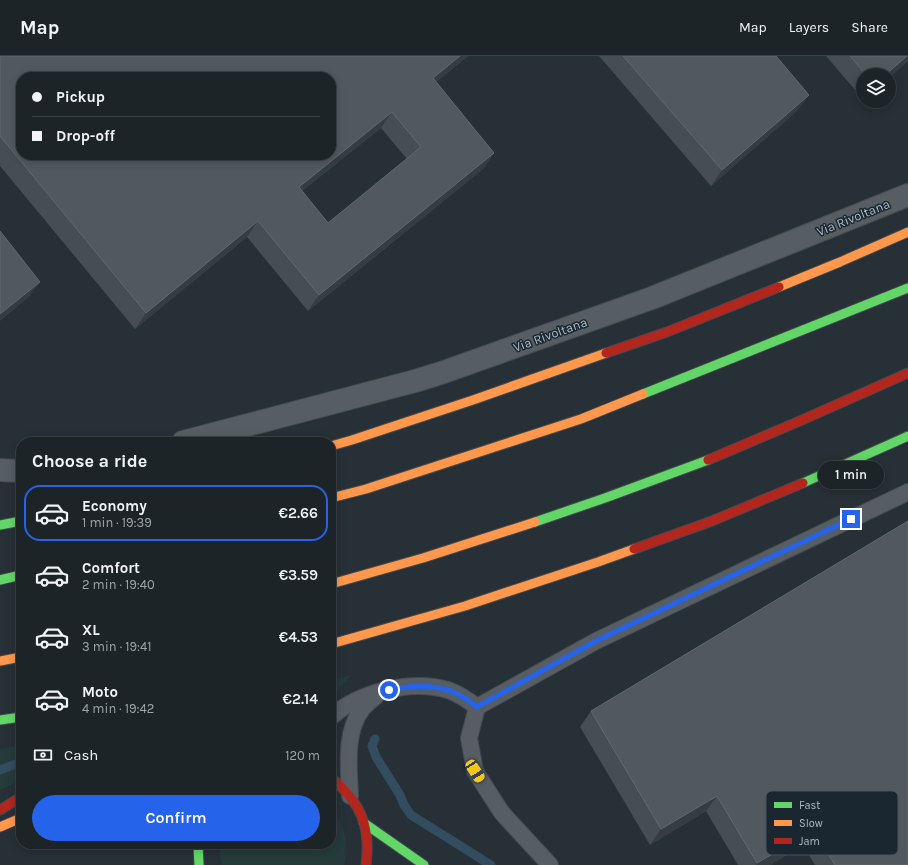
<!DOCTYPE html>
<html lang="en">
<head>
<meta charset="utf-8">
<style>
	body { margin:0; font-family:Karla,sans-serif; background:#252c30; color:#f1f3f6; height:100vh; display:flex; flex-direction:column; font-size:15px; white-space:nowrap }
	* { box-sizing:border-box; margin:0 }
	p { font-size:13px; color:#a0a4a8 }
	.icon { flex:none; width:22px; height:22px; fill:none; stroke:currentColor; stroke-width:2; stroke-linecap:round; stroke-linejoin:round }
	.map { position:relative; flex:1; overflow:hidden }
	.details { position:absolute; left:16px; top:381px; width:320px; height:412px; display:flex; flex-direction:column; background:#1d2428; border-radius:16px; box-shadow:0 2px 10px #0003,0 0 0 1px #3b4145 }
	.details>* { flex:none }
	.banner { position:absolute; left:16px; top:16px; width:320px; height:88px; border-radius:16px; box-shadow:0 2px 10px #0003,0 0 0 1px #3b4145; display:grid; align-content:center; height:88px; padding:0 16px; background:#1d2428 }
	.controls { position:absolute; left:856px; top:12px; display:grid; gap:8px }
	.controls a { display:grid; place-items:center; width:40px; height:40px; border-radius:50%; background:#1d2428; box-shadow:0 2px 10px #0003,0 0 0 1px #3b4145; font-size:20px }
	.end { position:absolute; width:18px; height:18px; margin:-9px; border:5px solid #2563eb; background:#fff; box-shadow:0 0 0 2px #fff }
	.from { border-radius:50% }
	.bubble { position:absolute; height:28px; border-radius:14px; background:#1d2428; box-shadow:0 2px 10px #0003,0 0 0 1px #3b4145; font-size:13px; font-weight:600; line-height:28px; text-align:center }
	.car { position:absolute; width:12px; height:24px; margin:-12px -6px; border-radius:5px; box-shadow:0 0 3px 1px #0007; background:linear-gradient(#f5c518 24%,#345 0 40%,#f5c518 0 76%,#345 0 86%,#f5c518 0) }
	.banner b { display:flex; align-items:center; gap:14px; height:38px; font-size:15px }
	.banner b+b { border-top:1px solid #3b4145 }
	.banner i { width:10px; height:10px; background:#f1f3f6 }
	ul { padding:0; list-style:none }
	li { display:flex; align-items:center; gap:12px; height:56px; margin:0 8px 6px; padding:0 8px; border:2px solid transparent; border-radius:16px }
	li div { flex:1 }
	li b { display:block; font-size:15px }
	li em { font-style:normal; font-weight:600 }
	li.active { border-color:#2563eb }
	li>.icon { width:36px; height:36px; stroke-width:1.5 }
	h2 { padding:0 16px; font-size:18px; line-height:48px }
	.pay { display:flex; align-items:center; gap:10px; height:44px; padding:0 16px; font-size:15px }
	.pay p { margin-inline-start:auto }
	.action { display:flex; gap:8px; margin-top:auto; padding:8px 16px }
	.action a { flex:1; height:46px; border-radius:24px; background:#2563eb; color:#fff; font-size:16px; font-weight:600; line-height:46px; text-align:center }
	header { display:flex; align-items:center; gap:24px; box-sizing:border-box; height:56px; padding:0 20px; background:#1d2428; border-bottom:1px solid #3b4145 }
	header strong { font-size:19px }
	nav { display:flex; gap:22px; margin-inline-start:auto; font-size:14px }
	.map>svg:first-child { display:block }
	.green { fill:#243b3a }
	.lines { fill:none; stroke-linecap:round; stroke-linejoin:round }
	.stream { stroke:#324d60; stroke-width:9 }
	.lane-casing { stroke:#444b50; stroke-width:18 }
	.street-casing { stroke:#444b50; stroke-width:24 }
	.fast-casing { stroke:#444b50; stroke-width:11 }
	.slow-casing { stroke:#444b50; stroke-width:11 }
	.jam-casing { stroke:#444b50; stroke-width:11 }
	.lane { stroke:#565e64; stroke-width:16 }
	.street { stroke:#565e64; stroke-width:22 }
	.fast { stroke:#63d668; stroke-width:9 }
	.slow { stroke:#ff974d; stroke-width:9 }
	.jam { stroke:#b3261e; stroke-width:9 }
	.wall { fill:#464d53; fill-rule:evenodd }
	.shaded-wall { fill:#353d42 }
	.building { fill:#51595f; stroke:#606970; fill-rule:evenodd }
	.route { stroke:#2563eb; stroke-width:5 }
	.labels { text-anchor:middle; stroke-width:3; stroke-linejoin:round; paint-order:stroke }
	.street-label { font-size:13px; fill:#afbdc8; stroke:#1a2730 }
	.key { fill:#1a2730; stroke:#47545e; stroke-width:1 }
	.key-label { font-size:11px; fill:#afbdc8 }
</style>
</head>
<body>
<header>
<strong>Map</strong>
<nav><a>Map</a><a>Layers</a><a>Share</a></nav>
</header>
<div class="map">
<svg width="908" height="809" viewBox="0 0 908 809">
	<rect width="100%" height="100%" fill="#273036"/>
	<g class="green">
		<path d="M 352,619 L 331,641 L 331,624 Z"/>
		<path d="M 21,689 L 21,724 L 0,734 L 0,693 Z"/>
		<path d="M 331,752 C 345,767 349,789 344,809 L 222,809 L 220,800 L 220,788 L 331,788 Z"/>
	</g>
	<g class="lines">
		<g class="stream">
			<path d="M 375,683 L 372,690 L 376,701 L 400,739 L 404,749 L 411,759 L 491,809"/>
			<path d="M 0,714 L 21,706"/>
		</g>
		<g class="lane-casing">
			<g id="lane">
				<path d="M 331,661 C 359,636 411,623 448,634 C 459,638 468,644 477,651"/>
				<path d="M 350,740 C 349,712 344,677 362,653 C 366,648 372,644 376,640"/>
				<path d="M 550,809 L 502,757 L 475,715 L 469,682 L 477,651 L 596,585 L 908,436"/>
			</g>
		</g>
		<g class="street-casing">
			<g id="street">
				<path d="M 183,386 L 415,325 L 441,317 L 652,242 L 908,139"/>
				<path d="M 0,414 L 21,415"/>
			</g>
		</g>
		<g class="fast-casing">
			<g id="fast">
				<path d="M 643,338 L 908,232"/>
				<path d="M 803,427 L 908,380"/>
				<path d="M 535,466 L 605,442 L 708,404"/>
				<path d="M 0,469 L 21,465"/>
				<path d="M 0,524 L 21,519"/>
				<path d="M 0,664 L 21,661"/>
				<path d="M 364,767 L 424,809"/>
				<path d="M 198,788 L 199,809"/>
			</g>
		</g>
		<g class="slow-casing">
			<g id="slow">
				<path d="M 779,231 L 840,206 L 908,176"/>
				<path d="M 331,390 L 352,384 L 473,344 L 606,297"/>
				<path d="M 331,442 L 366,433 L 581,363 L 643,338"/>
				<path d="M 331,528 L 423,502 L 535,466"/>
				<path d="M 331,588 L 465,550 L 598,506 L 634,493"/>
				<path d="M 0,605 L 21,601"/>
				<path d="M 0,771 L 21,762"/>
			</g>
		</g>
		<g class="jam-casing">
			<g id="jam">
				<path d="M 606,297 L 667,276 L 779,231"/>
				<path d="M 708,404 L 802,364 L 908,317"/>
				<path d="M 634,493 L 712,465 L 803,427"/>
				<path d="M 331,722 C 361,746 371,771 366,809"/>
				<path d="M 0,754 L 21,741"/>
			</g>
		</g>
		<use href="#lane" class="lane"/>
		<use href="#street" class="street"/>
		<use href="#fast" class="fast"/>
		<use href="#slow" class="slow"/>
		<use href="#jam" class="jam"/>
	</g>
	<g class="wall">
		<path d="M 0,0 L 468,0 L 436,26 L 494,97 L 483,113 L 308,255 L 247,181 L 135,273 L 0,110 ZM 381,72 L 407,103 L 328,167 L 302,135 Z"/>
		<path d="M 599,0 L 776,0 L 798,54 L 711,130 Z"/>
		<path d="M 826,0 L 908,0 L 908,5 L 889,22 L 889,19 L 863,19 L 863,43 Z"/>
		<path d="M 591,655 L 908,809 L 815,809 L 803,789 L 770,809 L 738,809 L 706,755 L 650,789 L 580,671 Z"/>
	</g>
	<g class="shaded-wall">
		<path d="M 460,0 L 468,0 L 422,38 L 433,22 Z"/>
		<path d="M 907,0 L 908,0 L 908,5 L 889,22 L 889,19 L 885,19 Z"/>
		<path d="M 809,39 L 798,54 L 711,130 L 722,114 Z"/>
		<path d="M 392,56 L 381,72 L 288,146 L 299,131 Z"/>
		<path d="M 494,97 L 483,113 L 308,255 L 319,239 Z"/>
		<path d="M 258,165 L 247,181 L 135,273 L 146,257 Z"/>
		<path d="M 40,226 L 29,241 L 0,265 L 0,258 Z"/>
		<path d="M 717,740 L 706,755 L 650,789 L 661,773 Z"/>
		<path d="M 814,774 L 803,789 L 770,809 L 756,809 L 757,807 Z"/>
	</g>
	<g class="building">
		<path d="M 0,0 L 460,0 L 433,22 L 494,97 L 319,239 L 258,165 L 146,257 L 0,80 ZM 21,21 L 331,21 L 331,99 L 21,99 ZM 392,56 L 421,91 L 328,167 L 299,131 Z"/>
		<path d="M 623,0 L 776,0 L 809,39 L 722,114 Z"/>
		<path d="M 850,0 L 907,0 L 885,19 L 866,19 Z"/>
		<path d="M 0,175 L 40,226 L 0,258 Z"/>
		<path d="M 908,465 L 908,809 L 835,809 L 814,774 L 757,807 L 717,740 L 661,773 L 591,655 Z"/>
	</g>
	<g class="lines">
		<path class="route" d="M 389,634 C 411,629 435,628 456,637 C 464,641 471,646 477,651 L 596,585 L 851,463"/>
	</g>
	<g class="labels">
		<g class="street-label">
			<text transform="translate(853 161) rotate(-22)" y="5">Via Rivoltana</text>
			<text transform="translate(550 278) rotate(-20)" y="5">Via Rivoltana</text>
		</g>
	</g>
	<rect x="766" y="735" width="132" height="64" rx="6" class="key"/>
	<rect x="774" y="746" width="18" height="6" fill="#63d668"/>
	<rect x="774" y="764" width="18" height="6" fill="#ff974d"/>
	<rect x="774" y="782" width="18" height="6" fill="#b3261e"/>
	<g class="key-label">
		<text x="799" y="753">Fast</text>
		<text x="799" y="771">Slow</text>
		<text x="799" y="789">Jam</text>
	</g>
</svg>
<div class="controls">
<a><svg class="icon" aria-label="layers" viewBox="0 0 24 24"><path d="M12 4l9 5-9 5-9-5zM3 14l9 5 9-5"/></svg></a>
</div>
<i class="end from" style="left:389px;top:634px"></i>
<i class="end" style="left:851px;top:463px"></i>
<div class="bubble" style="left:818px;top:405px;width:66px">1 min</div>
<i class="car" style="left:475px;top:715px;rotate:147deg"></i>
<div class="banner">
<b><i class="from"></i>Pickup</b>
<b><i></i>Drop-off</b>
</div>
<section class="details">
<h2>Choose a ride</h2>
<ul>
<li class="active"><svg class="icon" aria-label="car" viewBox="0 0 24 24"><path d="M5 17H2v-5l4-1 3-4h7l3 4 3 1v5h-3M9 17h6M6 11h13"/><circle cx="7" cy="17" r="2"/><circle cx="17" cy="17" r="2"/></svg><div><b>Economy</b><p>1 min · 19:39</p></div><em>€2.66</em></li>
<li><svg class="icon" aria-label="car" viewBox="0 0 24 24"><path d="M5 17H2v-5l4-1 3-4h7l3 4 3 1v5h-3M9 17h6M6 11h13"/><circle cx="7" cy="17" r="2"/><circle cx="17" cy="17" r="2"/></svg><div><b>Comfort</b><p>2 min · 19:40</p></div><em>€3.59</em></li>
<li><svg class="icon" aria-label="car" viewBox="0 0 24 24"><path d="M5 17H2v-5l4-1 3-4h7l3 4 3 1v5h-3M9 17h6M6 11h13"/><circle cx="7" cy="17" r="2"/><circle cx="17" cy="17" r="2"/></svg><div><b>XL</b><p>3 min · 19:41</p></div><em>€4.53</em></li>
<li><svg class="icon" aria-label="car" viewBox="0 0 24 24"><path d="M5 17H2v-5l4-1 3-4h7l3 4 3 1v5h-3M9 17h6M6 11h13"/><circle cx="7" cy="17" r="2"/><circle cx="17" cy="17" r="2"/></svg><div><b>Moto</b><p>4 min · 19:42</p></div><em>€2.14</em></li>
</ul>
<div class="pay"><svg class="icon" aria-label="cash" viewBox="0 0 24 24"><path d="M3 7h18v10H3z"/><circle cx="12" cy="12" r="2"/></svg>Cash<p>120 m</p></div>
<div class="action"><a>Confirm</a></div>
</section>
</div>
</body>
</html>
